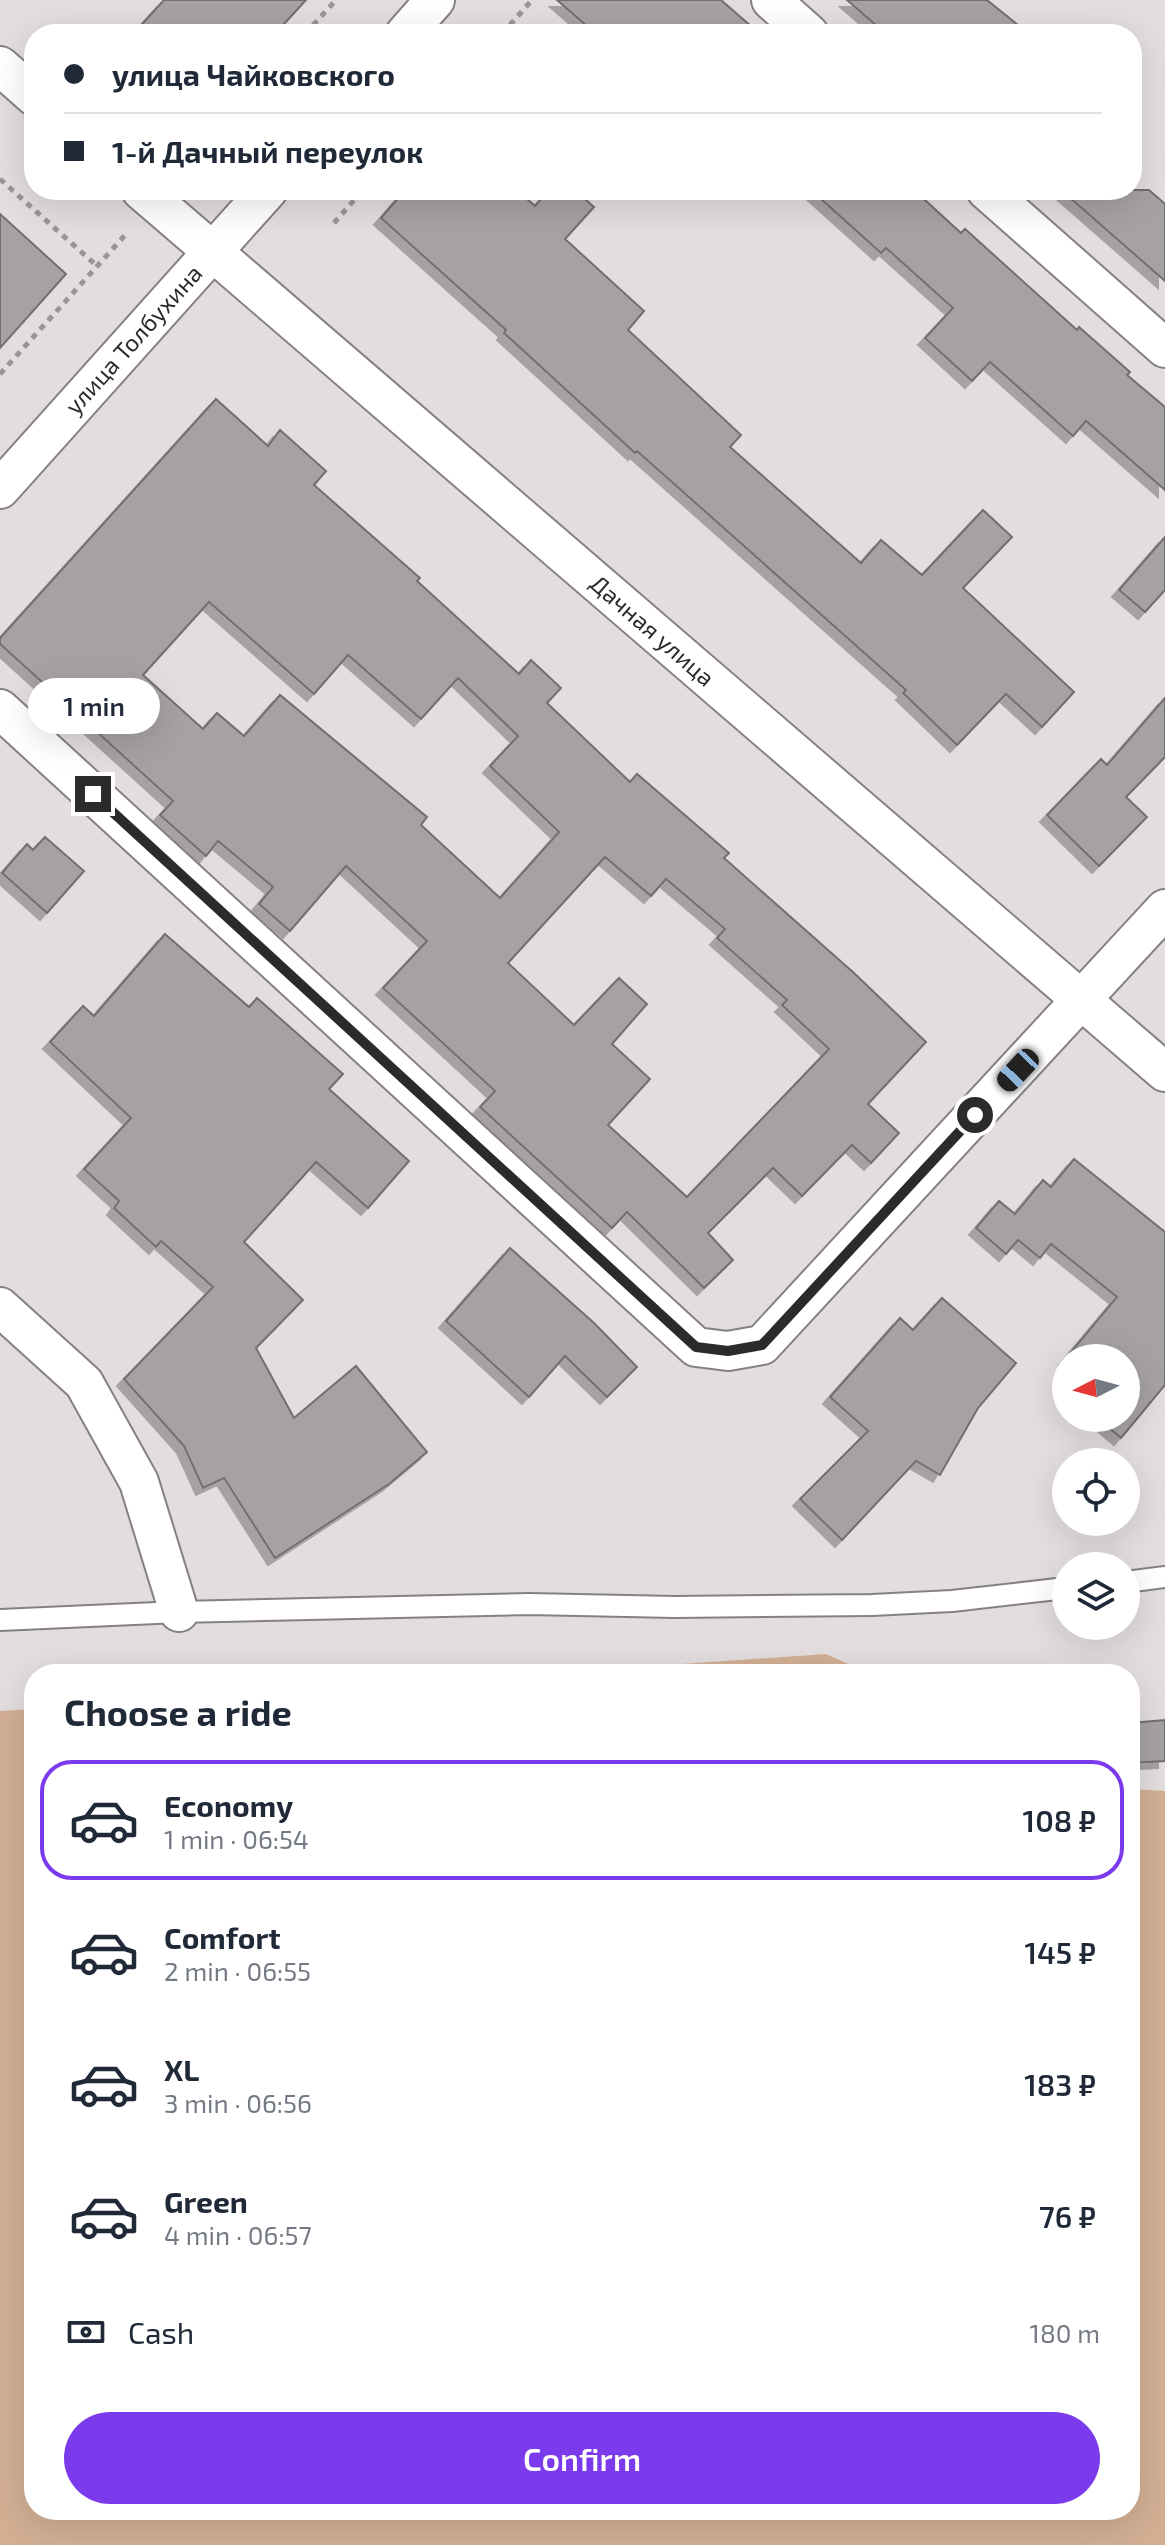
<!DOCTYPE html>
<html lang="en">
<head>
<meta charset="utf-8">
<style>
	body { margin:0; font-family:"Exo 2",sans-serif; background:#f6f6f7; color:#1f2937; height:100vh; display:flex; flex-direction:column; font-size:30px; white-space:nowrap }
	* { box-sizing:border-box; margin:0 }
	p { font-size:26px; color:#747a83 }
	.icon { flex:none; width:44px; height:44px; fill:none; stroke:currentColor; stroke-width:2; stroke-linecap:round; stroke-linejoin:round }
	.map { position:relative; flex:1; overflow:hidden }
	.side { position:absolute; left:24px; top:1664px; width:1116px; height:856px; display:flex; flex-direction:column; background:#fff; border-radius:32px; box-shadow:0 8px 32px #0002 }
	.side>* { flex:none }
	.guide { position:absolute; left:24px; top:24px; width:1118px; height:176px; border-radius:32px; box-shadow:0 8px 32px #0002; display:grid; align-content:center; height:176px; padding:0 40px; background:#fff }
	.needle { width:52px; rotate:264deg }
	.fabs { position:absolute; left:1052px; top:1344px; display:grid; gap:16px }
	.fabs a { display:grid; place-items:center; width:88px; height:88px; border-radius:50%; background:#fff; box-shadow:0 8px 32px #0002; font-size:40px }
	.end { position:absolute; width:36px; height:36px; margin:-18px; border:10px solid #2d2a2b; background:#fff; box-shadow:0 0 0 4px #fff }
	.from { border-radius:50% }
	.bubble { position:absolute; height:56px; border-radius:28px; background:#fff; box-shadow:0 8px 32px #0002; font-size:26px; font-weight:600; line-height:56px; text-align:center }
	.car { position:absolute; width:24px; height:48px; margin:-24px -12px; border-radius:10px; box-shadow:0 0 6px 2px #0007; background:linear-gradient(#222 24%,#8ab4d8 0 40%,#222 0 76%,#8ab4d8 0 86%,#222 0) }
	.guide b { display:flex; align-items:center; gap:28px; height:76px; font-size:30px }
	.guide b+b { border-top:2px solid #e0e1e3 }
	.guide i { width:20px; height:20px; background:#1f2937 }
	ul { padding:0; list-style:none }
	li { display:flex; align-items:center; gap:24px; height:120px; margin:0 16px 12px; padding:0 24px; border:4px solid transparent; border-radius:32px }
	li div { flex:1 }
	li b { display:block; font-size:30px }
	li em { font-style:normal; font-weight:600 }
	li.active { border-color:#7c3aed }
	li>.icon { width:72px; height:72px; stroke-width:1.5 }
	h2 { padding:0 40px; font-size:36px; line-height:96px }
	.pay { display:flex; align-items:center; gap:20px; height:88px; padding:0 40px; font-size:30px }
	.pay p { margin-inline-start:auto }
	.action { display:flex; gap:16px; margin-top:auto; padding:16px 40px }
	.action a { flex:1; height:92px; border-radius:48px; background:#7c3aed; color:#fff; font-size:32px; font-weight:600; line-height:92px; text-align:center }
	.map>svg:first-child { display:block }
	.green { fill:#d2af93 }
	.building { fill:#a5a1a4; stroke:#726e71; stroke-width:2; fill-rule:evenodd; filter:url(#shadow) }
	.lines { fill:none; stroke-linecap:round; stroke-linejoin:round }
	.lane-casing { stroke:#868082; stroke-width:24 }
	.street-casing { stroke:#868082; stroke-width:42 }
	.path { stroke:#999495; stroke-width:5; stroke-dasharray:6 6; stroke-linecap:butt }
	.lane { stroke:#fff; stroke-width:20 }
	.street { stroke:#fff; stroke-width:38 }
	.route { stroke:#2d2a2b; stroke-width:10 }
	.labels { text-anchor:middle; stroke-width:7; stroke-linejoin:round; paint-order:stroke }
	.street-label { font-size:24px; fill:#2d2a2b; stroke:#fff }
</style>
</head>
<body>
<div class="map">
<svg width="1165" height="2545" viewBox="0 0 1165 2545">
	<defs>
		<filter id="shadow"><feDropShadow dx="-7" dy="7" stdDeviation="0" flood-color="#0004"/></filter>
	</defs>
	<rect width="100%" height="100%" fill="#e3ddde"/>
	<g class="green">
		<path d="M 826,1654 L 871,1674 L 537,1674 Z"/>
		<path d="M 34,1709 L 34,2510 L 1130,2510 L 1130,1789 L 1165,1791 L 1165,2545 L 0,2545 L 0,1711 Z"/>
	</g>
	<g class="building">
		<path d="M 164,0 L 306,0 L 275,34 L 133,34 Z"/>
		<path d="M 557,0 L 721,0 L 760,34 L 596,34 Z"/>
		<path d="M 847,0 L 987,0 L 1029,34 L 886,34 Z"/>
		<path d="M 405,190 L 517,190 L 535,206 L 549,190 L 575,190 L 594,207 L 565,239 L 644,311 L 628,330 L 741,435 L 730,447 L 861,563 L 881,540 L 922,575 L 983,510 L 1012,537 L 963,588 L 1074,692 L 1042,727 L 1006,694 L 957,745 L 903,693 L 906,690 L 637,451 L 635,453 L 504,333 L 506,330 L 381,218 Z"/>
		<path d="M 811,190 L 914,190 L 961,233 L 965,229 L 1077,330 L 1079,327 L 1130,372 L 1127,375 L 1165,407 L 1165,490 L 1086,421 L 1073,436 L 990,362 L 972,381 L 925,338 L 953,308 L 886,248 L 881,253 Z"/>
		<path d="M 1061,190 L 1149,190 L 1165,204 L 1165,281 Z"/>
		<path d="M 0,214 L 66,274 L 0,348 Z"/>
		<path d="M 216,399 L 268,446 L 280,430 L 326,471 L 314,485 L 420,578 L 417,581 L 519,674 L 531,660 L 561,688 L 547,703 L 630,782 L 637,774 L 729,853 L 724,858 L 854,973 L 926,1042 L 868,1104 L 899,1133 L 871,1163 L 852,1145 L 802,1196 L 773,1168 L 708,1233 L 733,1260 L 704,1288 L 627,1212 L 612,1228 L 480,1107 L 495,1091 L 383,988 L 427,941 L 346,866 L 290,931 L 259,904 L 273,887 L 218,841 L 206,856 L 160,815 L 173,801 L 0,644 L 0,638 ZM 209,602 L 314,694 L 348,655 L 421,719 L 458,678 L 518,736 L 490,766 L 559,832 L 500,898 L 421,825 L 427,817 L 280,695 L 244,736 L 217,713 L 203,729 L 143,675 ZM 605,857 L 651,896 L 666,879 L 725,929 L 717,938 L 787,1000 L 782,1005 L 829,1049 L 687,1197 L 608,1125 L 650,1079 L 612,1044 L 647,1004 L 619,978 L 574,1025 L 508,963 Z"/>
		<path d="M 1165,537 L 1165,590 L 1145,612 L 1119,590 Z"/>
		<path d="M 1165,698 L 1165,757 L 1126,797 L 1147,817 L 1099,866 L 1047,815 L 1101,759 L 1107,765 Z"/>
		<path d="M 45,837 L 84,871 L 47,913 L 2,873 L 27,844 L 33,850 Z"/>
		<path d="M 165,934 L 249,1007 L 257,998 L 343,1074 L 329,1089 L 409,1161 L 368,1208 L 316,1162 L 244,1242 L 303,1300 L 256,1348 L 294,1418 L 356,1366 L 427,1452 L 389,1484 L 275,1558 L 224,1478 L 203,1488 L 184,1446 L 124,1379 L 213,1287 L 161,1241 L 156,1247 L 114,1208 L 119,1201 L 84,1169 L 131,1118 L 50,1042 L 83,1006 L 94,1016 Z"/>
		<path d="M 1074,1159 L 1165,1232 L 1165,1385 L 1121,1438 L 1097,1418 L 1126,1418 L 1126,1358 L 1066,1358 L 1117,1297 L 1051,1244 L 1040,1258 L 1018,1240 L 1006,1254 L 976,1228 L 999,1201 L 1015,1214 L 1043,1180 L 1051,1187 Z"/>
		<path d="M 510,1248 L 594,1323 L 637,1367 L 607,1397 L 565,1356 L 529,1397 L 446,1321 Z"/>
		<path d="M 942,1298 L 1016,1363 L 978,1408 L 940,1475 L 916,1461 L 842,1540 L 800,1499 L 868,1431 L 830,1397 L 900,1318 L 913,1330 Z"/>
		<path d="M 1165,1720 L 1165,1761 L 1130,1763 L 1130,1723 Z"/>
	</g>
	<g class="lines">
		<g class="lane-casing">
			<g id="lane">
				<path d="M 1126,1582 L 1165,1577"/>
				<path d="M 0,1620 L 179,1612 L 529,1604 L 675,1607 L 872,1605 L 952,1601 L 1066,1588"/>
			</g>
		</g>
		<g class="street-casing">
			<g id="street">
				<path d="M 771,0 L 809,34"/>
				<path d="M 405,34 L 435,0"/>
				<path d="M 0,66 L 34,96"/>
				<path d="M 141,190 L 1165,1072"/>
				<path d="M 986,190 L 1165,348"/>
				<path d="M 0,489 L 268,190"/>
				<path d="M 0,709 L 696,1347 L 728,1351 L 762,1345 L 1165,909"/>
				<path d="M 0,1307 L 84,1383 L 139,1482 L 179,1612"/>
			</g>
		</g>
		<g class="path">
			<path d="M 305,34 L 336,0"/>
			<path d="M 502,34 L 532,0"/>
			<path d="M 0,179 L 97,266"/>
			<path d="M 334,223 L 363,190"/>
			<path d="M 0,374 L 127,233"/>
		</g>
		<use href="#lane" class="lane"/>
		<use href="#street" class="street"/>
	</g>
	<g class="lines">
		<path class="route" d="M 93,794 L 696,1347 L 728,1351 L 762,1345 L 975,1115"/>
	</g>
	<g class="labels">
		<g class="street-label">
			<text transform="translate(134 340) rotate(-48)" y="8">улица Толбухина</text>
			<text transform="translate(652 631) rotate(41)" y="8">Дачная улица</text>
		</g>
	</g>
</svg>
<div class="fabs">
<a><svg class="needle" viewBox="-14 -14 28 28"><path d="M0-13l5 13h-10z" fill="#e53935"/><path d="M0 13l5-13h-10z" fill="#747a83"/></svg></a>
<a><svg class="icon" aria-label="locate" viewBox="0 0 24 24"><circle cx="12" cy="12" r="6"/><path d="M12 2v4M12 18v4M2 12h4M18 12h4"/></svg></a>
<a><svg class="icon" aria-label="layers" viewBox="0 0 24 24"><path d="M12 4l9 5-9 5-9-5zM3 14l9 5 9-5"/></svg></a>
</div>
<i class="end from" style="left:975px;top:1115px"></i>
<i class="end" style="left:93px;top:794px"></i>
<div class="bubble" style="left:28px;top:678px;width:132px">1 min</div>
<i class="car" style="left:1018px;top:1070px;rotate:223deg"></i>
<div class="guide">
<b><i class="from"></i>улица Чайковского</b>
<b><i></i>1-й Дачный переулок</b>
</div>
<section class="side">
<h2>Choose a ride</h2>
<ul>
<li class="active"><svg class="icon" aria-label="car" viewBox="0 0 24 24"><path d="M5 17H2v-5l4-1 3-4h7l3 4 3 1v5h-3M9 17h6M6 11h13"/><circle cx="7" cy="17" r="2"/><circle cx="17" cy="17" r="2"/></svg><div><b>Economy</b><p>1 min · 06:54</p></div><em>108 ₽</em></li>
<li><svg class="icon" aria-label="car" viewBox="0 0 24 24"><path d="M5 17H2v-5l4-1 3-4h7l3 4 3 1v5h-3M9 17h6M6 11h13"/><circle cx="7" cy="17" r="2"/><circle cx="17" cy="17" r="2"/></svg><div><b>Comfort</b><p>2 min · 06:55</p></div><em>145 ₽</em></li>
<li><svg class="icon" aria-label="car" viewBox="0 0 24 24"><path d="M5 17H2v-5l4-1 3-4h7l3 4 3 1v5h-3M9 17h6M6 11h13"/><circle cx="7" cy="17" r="2"/><circle cx="17" cy="17" r="2"/></svg><div><b>XL</b><p>3 min · 06:56</p></div><em>183 ₽</em></li>
<li><svg class="icon" aria-label="car" viewBox="0 0 24 24"><path d="M5 17H2v-5l4-1 3-4h7l3 4 3 1v5h-3M9 17h6M6 11h13"/><circle cx="7" cy="17" r="2"/><circle cx="17" cy="17" r="2"/></svg><div><b>Green</b><p>4 min · 06:57</p></div><em>76 ₽</em></li>
</ul>
<div class="pay"><svg class="icon" aria-label="cash" viewBox="0 0 24 24"><path d="M3 7h18v10H3z"/><circle cx="12" cy="12" r="2"/></svg>Cash<p>180 m</p></div>
<div class="action"><a>Confirm</a></div>
</section>
</div>
</body>
</html>
